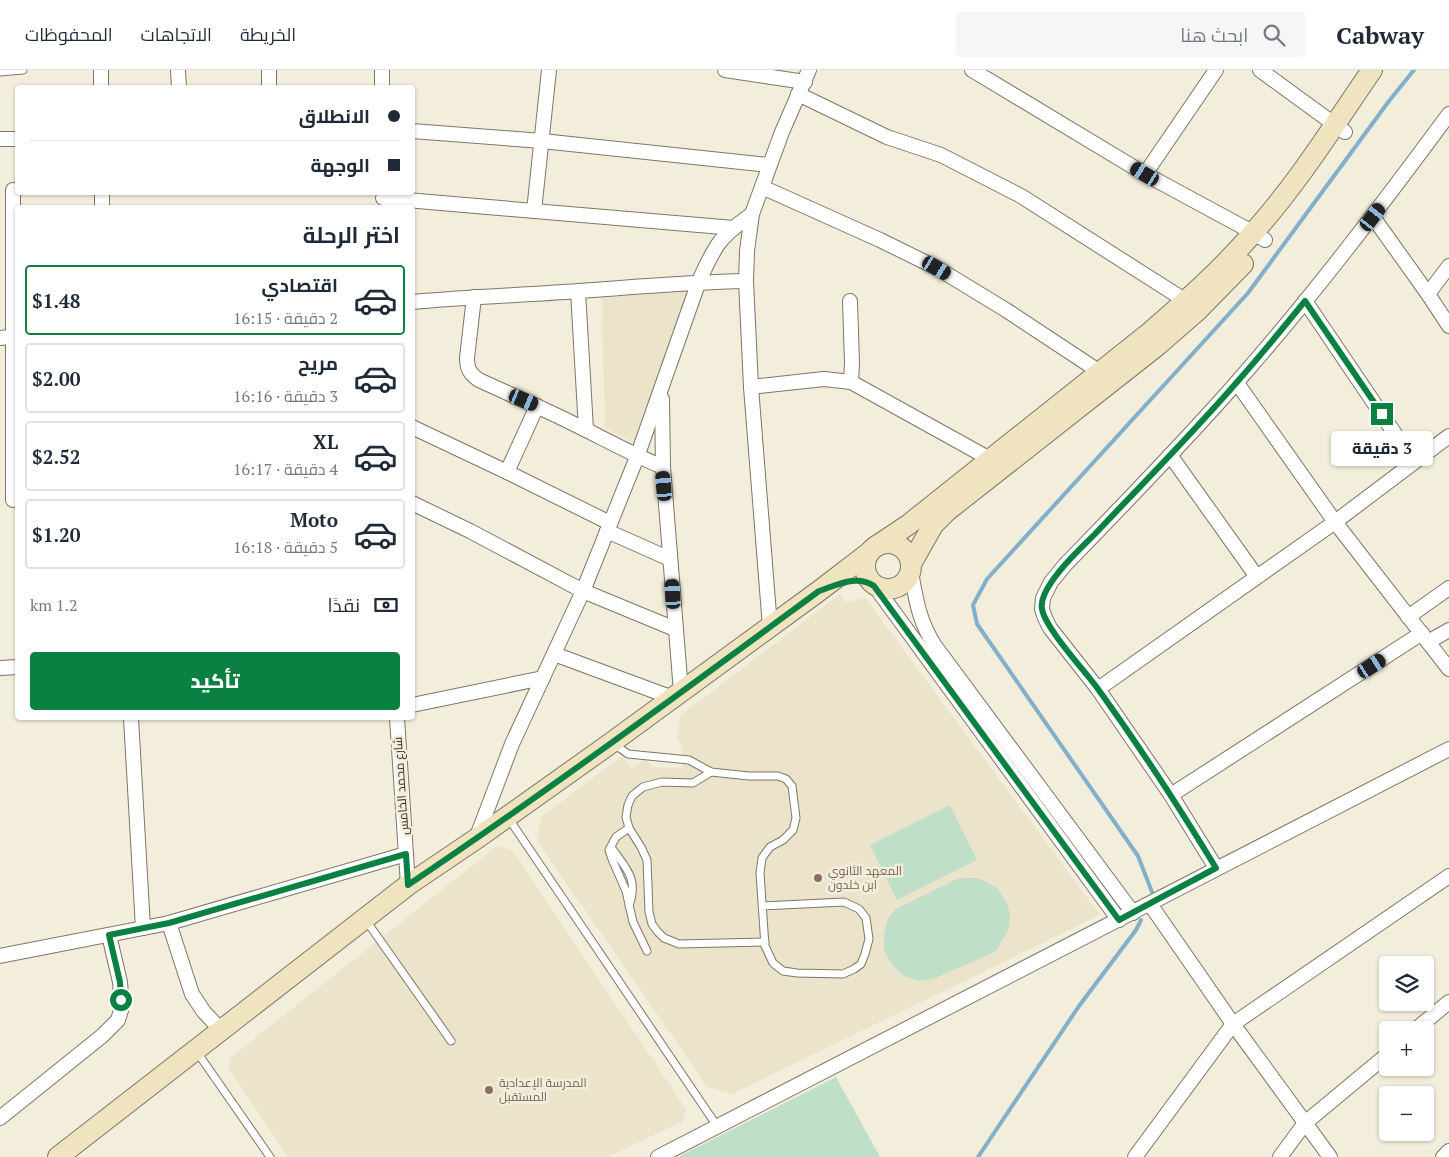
<!DOCTYPE html>
<html lang="ar">
<head>
<meta charset="utf-8">
<style>
	body { margin:0; font-family:"PT Serif",Cairo,serif; background:#f6f6f7; color:#1f2937; direction:rtl; height:100vh; display:flex; flex-direction:column; font-size:19px; white-space:nowrap }
	* { box-sizing:border-box; margin:0 }
	p { font-size:16px; color:#747a83 }
	.icon { flex:none; width:28px; height:28px; fill:none; stroke:currentColor; stroke-width:2; stroke-linecap:round; stroke-linejoin:round }
	.map { position:relative; flex:1; overflow:hidden; direction:ltr }
	.details { position:absolute; left:15px; top:135px; width:400px; height:515px; display:flex; flex-direction:column; background:#fff; border-radius:5px; box-shadow:0 1px 4px #0004; direction:rtl }
	.details>* { flex:none }
	.guide { position:absolute; left:15px; top:15px; width:400px; height:110px; border-radius:5px; box-shadow:0 1px 4px #0004; direction:rtl; display:grid; align-content:center; height:110px; padding:0 15px; background:#fff }
	.fabs { position:absolute; left:1379px; top:886px; display:grid; gap:10px }
	.fabs a { display:grid; place-items:center; width:55px; height:55px; border-radius:5px; background:#fff; box-shadow:0 1px 4px #0004; font-size:25px }
	.end { position:absolute; width:22px; height:22px; margin:-11px; border:6px solid #0b8043; background:#fff; box-shadow:0 0 0 2px #fff }
	.from { border-radius:50% }
	.bubble { position:absolute; height:35px; border-radius:5px; background:#fff; box-shadow:0 1px 4px #0004; font-size:16px; font-weight:800; line-height:35px; text-align:center; direction:rtl }
	.car { position:absolute; width:15px; height:30px; margin:-15px -8px; border-radius:6px; box-shadow:0 0 4px 1px #0007; background:linear-gradient(#222 24%,#8ab4d8 0 40%,#222 0 76%,#8ab4d8 0 86%,#222 0) }
	.guide b { display:flex; align-items:center; gap:18px; height:48px; font-size:19px }
	.guide b+b { border-top:1px solid #e0e1e3 }
	.guide i { width:12px; height:12px; background:#1f2937 }
	ul { padding:0; list-style:none }
	li { display:flex; align-items:center; gap:15px; height:70px; margin:0 10px 8px; padding:0 5px; border:2px solid #e0e1e3; border-radius:5px }
	li div { flex:1 }
	li b { display:block; font-size:19px }
	li em { font-style:normal; font-weight:800 }
	li.active { border-color:#0b8043 }
	li>.icon { width:45px; height:45px; stroke-width:1.5 }
	h2 { padding:0 15px; font-size:22px; line-height:60px }
	.pay { display:flex; align-items:center; gap:12px; height:55px; padding:0 15px; font-size:19px }
	.pay p { margin-inline-start:auto }
	.cta { display:flex; gap:10px; margin-top:auto; padding:10px 15px }
	.cta a { flex:1; height:58px; border-radius:5px; background:#0b8043; color:#fff; font-size:20px; font-weight:800; line-height:58px; text-align:center }
	header { display:flex; align-items:center; gap:30px; box-sizing:border-box; height:70px; padding:0 25px; background:#fff; border-bottom:1px solid #e0e1e3 }
	header strong { font-size:24px }
	nav { display:flex; gap:28px; margin-inline-start:auto; font-size:18px }
	.search { width:350px; height:45px; background:#f6f6f7; display:flex; align-items:center; gap:12px; box-sizing:border-box; padding:0 18px; border-radius:5px; color:#747a83; font-size:19px }
	.map>svg:first-child { display:block }
	.built { fill:#ebe4ca }
	.green { fill:#bfdfc8 }
	.lines { fill:none; stroke-linecap:round; stroke-linejoin:round }
	.stream { stroke:#82afca; stroke-width:4 }
	.lane-casing { stroke:#7c7767; stroke-width:9 }
	.street-casing { stroke:#7c7767; stroke-width:16 }
	.secondary-casing { stroke:#7c7767; stroke-width:22 }
	.lane { stroke:#fff; stroke-width:7 }
	.street { stroke:#fff; stroke-width:14 }
	.secondary { stroke:#efe3c0; stroke-width:20 }
	.route { stroke:#0b8043; stroke-width:6 }
	.education-dot { fill:#8d6e63; stroke:#f3eedc; stroke-width:2 }
	.labels { text-anchor:middle; stroke-width:5; stroke-linejoin:round; paint-order:stroke }
	.street-label { font-size:12px; fill:#2f2d26; stroke:#f3eedc }
	.education-label { font-size:12px; fill:#785e54; stroke:#f3eedc; text-anchor:start }
</style>
</head>
<body>
<header>
<strong>Cabway</strong>
<div class="search"><svg class="icon" aria-label="search" viewBox="0 0 24 24"><circle cx="10" cy="10" r="6"/><path d="M15 15l6 6"/></svg>ابحث هنا</div>
<nav><a>الخريطة</a><a>الاتجاهات</a><a>المحفوظات</a></nav>
</header>
<div class="map">
<svg width="1449" height="1087" viewBox="0 0 1449 1087">
	<rect width="100%" height="100%" fill="#f3eedc"/>
	<g class="built">
		<path d="M 685,220 L 691,227 L 636,374 L 605,358 L 602,228 Z"/>
		<path d="M 840,524 L 846,532 L 865,528 L 1100,845 L 732,1024 L 707,1016 L 537,771 L 541,747 L 622,686 L 632,698 L 646,688 L 652,697 L 681,698 L 682,674 L 677,670 L 680,646 Z"/>
		<path d="M 497,776 L 512,780 L 686,1039 L 683,1051 L 608,1087 L 288,1087 L 229,999 L 230,988 Z"/>
	</g>
	<g class="green">
		<path d="M 950,735 L 977,790 L 897,830 L 870,775 Z"/>
		<path d="M 964,808 L 977,808 L 988,813 L 998,819 L 1008,835 L 1010,847 L 1008,861 L 995,882 L 933,909 L 919,911 L 906,907 L 897,900 L 890,892 L 884,879 L 884,866 L 888,848 L 896,839 L 957,809 Z"/>
		<path d="M 836,1007 L 880,1087 L 678,1087 Z"/>
	</g>
	<g class="lines">
		<g class="stream">
			<path d="M 1152,822 L 1138,786 L 977,554 L 973,535 L 987,509 L 1248,223 L 1389,31 L 1414,0"/>
			<path d="M 978,1087 L 1079,936 L 1136,860 L 1141,850"/>
		</g>
		<g class="lane-casing">
			<g id="lane">
				<path d="M 0,2 L 23,0"/>
				<path d="M 614,674 L 628,684 L 689,690 L 711,702 L 749,706 L 778,706 L 786,709 L 792,716 L 796,748 L 793,760 L 783,770 L 770,777 L 762,788 L 760,803 L 765,876 L 773,893 L 783,901 L 797,903 L 843,904 L 854,899 L 861,894 L 865,884 L 869,869 L 866,848 L 859,839 L 844,832 L 762,836"/>
				<path d="M 711,702 L 693,713 L 662,712 L 643,717 L 632,726 L 628,735 L 626,747 L 629,758 L 641,777 L 647,790 L 649,842 L 652,854 L 657,861 L 664,868 L 679,874 L 765,872"/>
				<path d="M 509,749 L 717,1056"/>
				<path d="M 629,758 L 616,767 L 609,780 L 612,789 L 626,821 L 633,852 L 647,881"/>
				<path d="M 611,777 C 626,799 639,808 629,836"/>
				<path d="M 365,849 L 451,971"/>
				<path d="M 197,982 L 270,1087"/>
			</g>
		</g>
		<g class="street-casing">
			<g id="street">
				<path d="M 178,0 L 179,18"/>
				<path d="M 269,0 L 269,18"/>
				<path d="M 382,0 L 382,18"/>
				<path d="M 725,0 L 805,12"/>
				<path d="M 972,0 L 1145,104 L 1254,163 L 1265,170"/>
				<path d="M 1260,0 L 1345,62"/>
				<path d="M 101,18 L 101,0"/>
				<path d="M 798,24 L 887,67 L 941,85 L 1021,126 L 1186,231 L 1192,236"/>
				<path d="M 412,61 L 542,71 L 769,95"/>
				<path d="M 0,69 L 18,69"/>
				<path d="M 1145,104 L 1216,0"/>
				<path d="M 762,117 L 880,170 L 937,198 L 1006,240 L 1106,306"/>
				<path d="M 13,120 L 13,430"/>
				<path d="M 102,122 L 102,138"/>
				<path d="M 383,128 L 734,158"/>
				<path d="M 534,141 L 549,0"/>
				<path d="M 1373,147 L 1428,224 L 1449,256"/>
				<path d="M 578,221 L 586,360"/>
				<path d="M 1428,224 L 1449,196"/>
				<path d="M 474,227 L 467,288 C 467,299 470,304 479,310 C 509,324 540,337 570,352 C 601,367 631,384 663,397"/>
				<path d="M 850,231 L 852,293 L 851,312"/>
				<path d="M 1305,231 L 1414,392"/>
				<path d="M 412,232 C 468,227 524,225 579,221 C 635,217 690,212 746,211"/>
				<path d="M 0,268 L 18,266"/>
				<path d="M 1237,313 L 1335,452 L 1449,599"/>
				<path d="M 751,317 L 824,309 L 851,312 L 990,389"/>
				<path d="M 662,329 L 663,397 L 681,622"/>
				<path d="M 412,357 L 507,402 L 610,453"/>
				<path d="M 1170,385 L 1257,507"/>
				<path d="M 507,402 L 537,336"/>
				<path d="M 412,433 L 470,461 L 583,521 L 675,559"/>
				<path d="M 607,461 L 670,489"/>
				<path d="M 911,502 C 916,530 919,551 935,576 L 1133,843"/>
				<path d="M 874,515 L 1119,850"/>
				<path d="M 1408,547 L 1449,518"/>
				<path d="M 770,557 L 751,317 L 746,211 L 747,181 L 752,144 L 782,62 L 809,0"/>
				<path d="M 1428,572 L 1449,560"/>
				<path d="M 554,584 L 673,628"/>
				<path d="M 0,598 L 18,597"/>
				<path d="M 1098,619 L 1335,452 L 1449,366"/>
				<path d="M 412,635 L 543,608"/>
				<path d="M 131,648 L 143,858"/>
				<path d="M 397,648 L 408,815"/>
				<path d="M 1171,725 L 1422,563"/>
				<path d="M 476,769 L 512,674 L 583,521 L 637,387 L 699,211 C 705,198 711,184 719,173 C 728,161 741,152 752,144"/>
				<path d="M 1216,798 L 1171,725 L 1098,619 L 1050,558 L 1045,548 L 1042,539 L 1043,528 L 1051,512 L 1065,495 C 1123,435 1182,375 1237,312 C 1312,227 1381,136 1449,44"/>
				<path d="M 1150,834 L 1233,954 L 1330,1087"/>
				<path d="M 169,853 L 192,924 L 204,942 L 221,960"/>
				<path d="M 0,886 L 169,853 L 406,784"/>
				<path d="M 1415,960 L 1449,932"/>
				<path d="M 0,1048 L 102,966 L 118,950 L 122,937 L 120,912 L 109,865"/>
				<path d="M 658,1087 L 1449,679"/>
				<path d="M 1135,1087 L 1233,954 L 1449,806"/>
				<path d="M 1280,1087 L 1305,1053 L 1388,984"/>
				<path d="M 1443,1087 L 1449,1081"/>
			</g>
		</g>
		<g class="secondary-casing">
			<g id="secondary">
				<circle cx="888" cy="496" r="23"/>
				<path d="M 875,477 L 908,455 L 1149,263 C 1185,232 1221,200 1253,163 C 1298,113 1334,55 1372,0"/>
				<path d="M 911,494 L 933,455 L 947,441 L 1158,275 L 1197,241 L 1243,194"/>
				<path d="M 58,1087 L 408,815 L 476,769 L 611,673 L 819,521 L 870,482"/>
			</g>
		</g>
		<use href="#lane" class="lane"/>
		<use href="#street" class="street"/>
		<use href="#secondary" class="secondary"/>
	</g>
	<g class="lines">
		<path class="route" d="M 121,930 L 120,912 L 109,865 L 169,853 L 406,784 L 408,815 C 548,721 683,621 819,521 C 837,515 857,504 874,516 L 1119,850 L 1216,798 C 1179,737 1140,677 1098,619 C 1085,601 1045,558 1042,539 C 1038,517 1080,479 1095,464 C 1143,413 1192,364 1237,312 C 1260,286 1283,258 1305,231 L 1382,344"/>
	</g>
	<g class="education-dot">
		<circle cx="818" cy="808" r="5"/>
		<circle cx="489" cy="1020" r="5"/>
	</g>
	<g class="labels">
		<g class="street-label">
			<text transform="translate(401 716) rotate(-94)" y="4">شارع محمد الخامس</text>
		</g>
		<g class="education-label">
			<text x="828" y="805">المعهد الثانوي<tspan x="828" dy="14">ابن خلدون</tspan></text>
			<text x="499" y="1017">المدرسة الإعدادية<tspan x="499" dy="14">المستقبل</tspan></text>
		</g>
	</g>
</svg>
<div class="fabs">
<a><svg class="icon" aria-label="layers" viewBox="0 0 24 24"><path d="M12 4l9 5-9 5-9-5zM3 14l9 5 9-5"/></svg></a>
<a>+</a>
<a>−</a>
</div>
<i class="end from" style="left:121px;top:930px"></i>
<i class="end" style="left:1382px;top:344px"></i>
<div class="bubble" style="left:1331px;top:361px;width:102px">3 دقيقة</div>
<i class="car" style="left:1145px;top:104px;rotate:301deg"></i>
<i class="car" style="left:1373px;top:147px;rotate:37deg"></i>
<i class="car" style="left:937px;top:198px;rotate:121deg"></i>
<i class="car" style="left:524px;top:330px;rotate:113deg"></i>
<i class="car" style="left:664px;top:416px;rotate:355deg"></i>
<i class="car" style="left:673px;top:524px;rotate:356deg"></i>
<i class="car" style="left:1372px;top:596px;rotate:57deg"></i>
<div class="guide">
<b><i class="from"></i>الانطلاق</b>
<b><i></i>الوجهة</b>
</div>
<section class="details">
<h2>اختر الرحلة</h2>
<ul>
<li class="active"><svg class="icon" aria-label="car" viewBox="0 0 24 24"><path d="M5 17H2v-5l4-1 3-4h7l3 4 3 1v5h-3M9 17h6M6 11h13"/><circle cx="7" cy="17" r="2"/><circle cx="17" cy="17" r="2"/></svg><div><b>اقتصادي</b><p>2 دقيقة · 16:15</p></div><em>$1.48</em></li>
<li><svg class="icon" aria-label="car" viewBox="0 0 24 24"><path d="M5 17H2v-5l4-1 3-4h7l3 4 3 1v5h-3M9 17h6M6 11h13"/><circle cx="7" cy="17" r="2"/><circle cx="17" cy="17" r="2"/></svg><div><b>مريح</b><p>3 دقيقة · 16:16</p></div><em>$2.00</em></li>
<li><svg class="icon" aria-label="car" viewBox="0 0 24 24"><path d="M5 17H2v-5l4-1 3-4h7l3 4 3 1v5h-3M9 17h6M6 11h13"/><circle cx="7" cy="17" r="2"/><circle cx="17" cy="17" r="2"/></svg><div><b>XL</b><p>4 دقيقة · 16:17</p></div><em>$2.52</em></li>
<li><svg class="icon" aria-label="car" viewBox="0 0 24 24"><path d="M5 17H2v-5l4-1 3-4h7l3 4 3 1v5h-3M9 17h6M6 11h13"/><circle cx="7" cy="17" r="2"/><circle cx="17" cy="17" r="2"/></svg><div><b>Moto</b><p>5 دقيقة · 16:18</p></div><em>$1.20</em></li>
</ul>
<div class="pay"><svg class="icon" aria-label="cash" viewBox="0 0 24 24"><path d="M3 7h18v10H3z"/><circle cx="12" cy="12" r="2"/></svg>نقدًا<p>1.2 km</p></div>
<div class="cta"><a>تأكيد</a></div>
</section>
</div>
</body>
</html>
